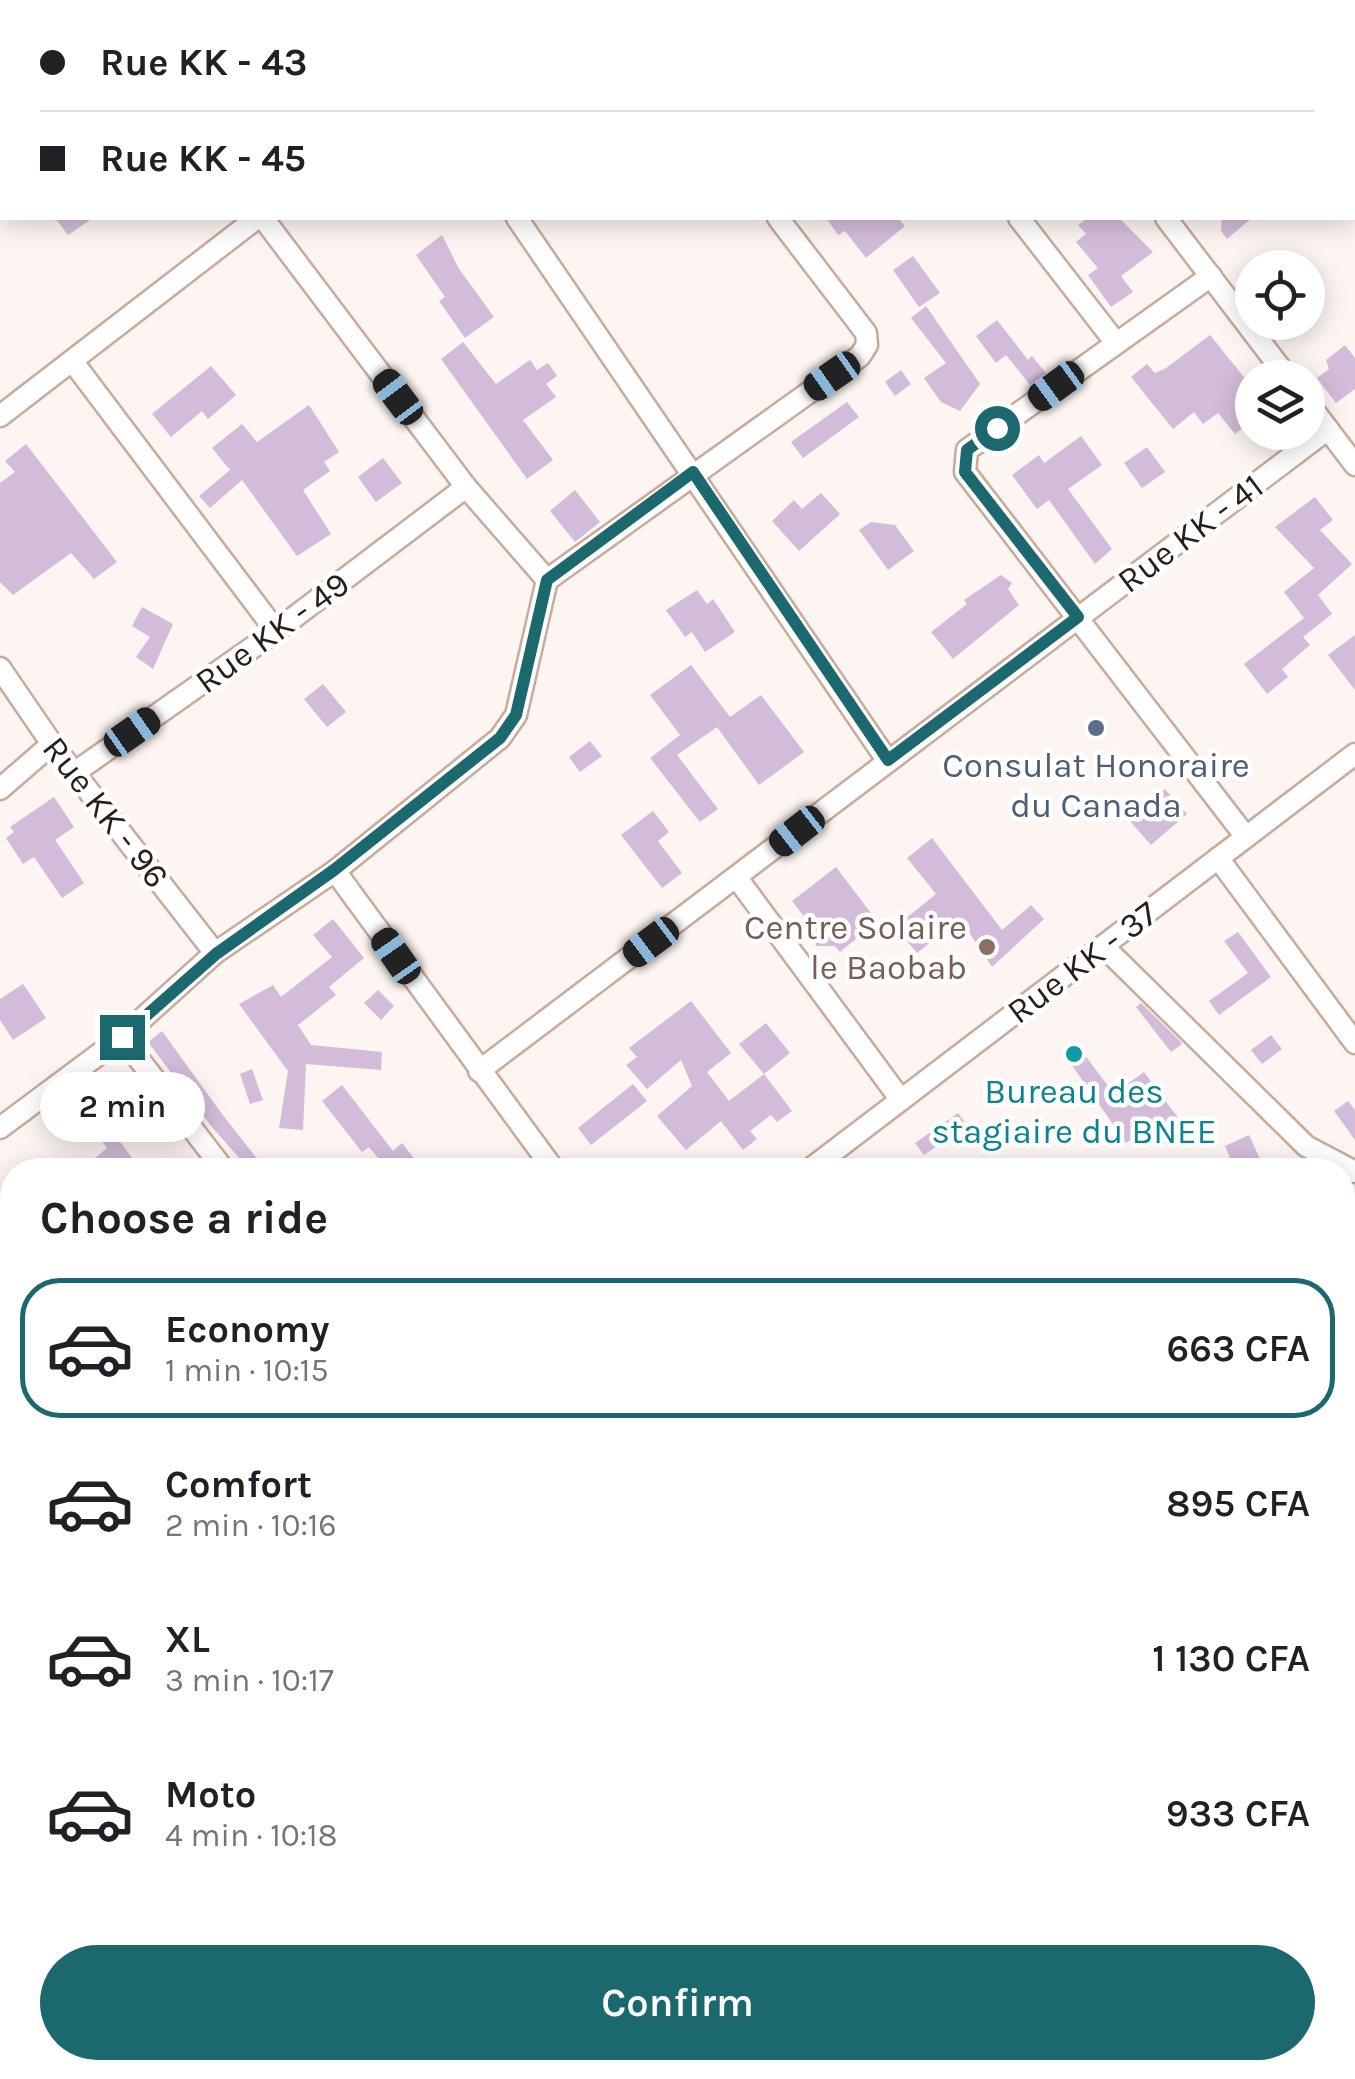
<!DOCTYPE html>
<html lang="en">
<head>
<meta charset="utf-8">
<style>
	body { margin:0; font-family:Karla,sans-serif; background:#f2f2f2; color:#202124; height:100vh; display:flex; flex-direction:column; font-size:38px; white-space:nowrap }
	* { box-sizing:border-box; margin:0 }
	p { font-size:32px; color:#757577 }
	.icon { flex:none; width:55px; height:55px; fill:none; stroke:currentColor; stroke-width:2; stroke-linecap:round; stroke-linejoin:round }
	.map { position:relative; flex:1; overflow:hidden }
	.side { position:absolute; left:0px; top:1158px; width:1355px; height:922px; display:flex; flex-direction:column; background:#fff; border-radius:40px 40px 0 0; box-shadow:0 5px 25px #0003 }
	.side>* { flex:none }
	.top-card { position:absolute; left:0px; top:0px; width:1355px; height:220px; box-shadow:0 5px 25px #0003; display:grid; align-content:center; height:220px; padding:0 40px; background:#fff }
	.controls { position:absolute; left:1235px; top:250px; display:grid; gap:20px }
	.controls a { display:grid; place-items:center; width:90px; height:90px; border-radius:50%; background:#fff; box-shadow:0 5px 25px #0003; font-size:50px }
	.end { position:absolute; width:45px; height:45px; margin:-22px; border:12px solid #1b686f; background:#fff; box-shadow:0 0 0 5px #fff }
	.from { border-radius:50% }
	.bubble { position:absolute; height:70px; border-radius:35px; background:#fff; box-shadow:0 5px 25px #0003; font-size:32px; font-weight:600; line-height:70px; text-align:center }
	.car { position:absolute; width:30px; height:60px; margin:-30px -15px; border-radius:12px; box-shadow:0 0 8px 2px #0007; background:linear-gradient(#222 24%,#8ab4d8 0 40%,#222 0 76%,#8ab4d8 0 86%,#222 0) }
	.top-card b { display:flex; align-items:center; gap:35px; height:95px; font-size:38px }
	.top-card b+b { border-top:2px solid #e0e0e0 }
	.top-card i { width:25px; height:25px; background:#202124 }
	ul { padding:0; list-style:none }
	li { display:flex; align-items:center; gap:30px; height:140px; margin:0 20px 15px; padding:0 20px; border:5px solid transparent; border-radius:40px }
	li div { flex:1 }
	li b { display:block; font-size:38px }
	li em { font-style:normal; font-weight:600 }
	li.on { border-color:#1b686f }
	li>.icon { width:90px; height:90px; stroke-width:1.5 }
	h2 { padding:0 40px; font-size:45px; line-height:120px }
	.primary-button { display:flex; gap:20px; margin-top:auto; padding:20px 40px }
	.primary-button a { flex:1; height:115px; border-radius:60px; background:#1b686f; color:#fff; font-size:40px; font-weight:600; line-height:115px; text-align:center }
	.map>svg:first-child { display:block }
	.building { fill:#d3bcd9 }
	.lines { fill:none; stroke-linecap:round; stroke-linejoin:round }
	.minor-tunnel { stroke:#d2cac5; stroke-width:20; stroke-dasharray:20 10; stroke-linecap:butt }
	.minor-casing { stroke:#c8ab99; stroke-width:25 }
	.path { stroke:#a29a95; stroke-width:2.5; stroke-dasharray:8 5; stroke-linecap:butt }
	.minor { stroke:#fff; stroke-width:20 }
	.route { stroke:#1b686f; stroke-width:12 }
	.service-dot { fill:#5c6f8a; stroke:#fff; stroke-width:4 }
	.education-dot { fill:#8d6e63; stroke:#fff; stroke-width:4 }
	.culture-dot { fill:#0f9aa8; stroke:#fff; stroke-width:4 }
	.labels { text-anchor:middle; stroke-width:9; stroke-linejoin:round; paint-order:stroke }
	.street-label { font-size:35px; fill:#281e17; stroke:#fff }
	.service-label { font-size:35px; fill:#4e5e75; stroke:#fff }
	.education-label { font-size:35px; fill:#785e54; stroke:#fff; text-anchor:end }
	.culture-label { font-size:35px; fill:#0d838f; stroke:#fff }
</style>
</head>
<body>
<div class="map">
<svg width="1355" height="2079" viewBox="0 0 1355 2079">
	<rect width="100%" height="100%" fill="#fcf5f1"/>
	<g class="building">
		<path d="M 55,218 L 93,218 L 68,235 Z"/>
		<path d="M 826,218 L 898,218 L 905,226 L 866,258 L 845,231 L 838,235 Z"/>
		<path d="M 1088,218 L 1119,218 L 1153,252 L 1121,276 L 1133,292 L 1111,307 L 1088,275 L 1098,268 L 1076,242 L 1086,234 L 1078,225 Z"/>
		<path d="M 1222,218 L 1252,218 L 1227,239 L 1221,231 Z"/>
		<path d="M 442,235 L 459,269 L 494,317 L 465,338 L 439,301 L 445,297 L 416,255 Z"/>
		<path d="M 913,256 L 940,293 L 919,307 L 893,270 Z"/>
		<path d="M 926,306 L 980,384 L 960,411 L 941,402 L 924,378 L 946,363 L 911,318 Z"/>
		<path d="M 997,320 L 1028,360 L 1032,356 L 1046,373 L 1030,385 L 1006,355 L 996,363 L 976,336 Z"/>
		<path d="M 1210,335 L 1252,387 L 1252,421 L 1235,434 L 1218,413 L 1203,424 L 1194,412 L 1173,429 L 1131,377 L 1147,364 L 1155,373 L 1166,368 Z"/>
		<path d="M 463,342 L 496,384 L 530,360 L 537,370 L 548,363 L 557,376 L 546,384 L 556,397 L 523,420 L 553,460 L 527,479 L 441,359 Z"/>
		<path d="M 1345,345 L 1355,358 L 1355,389 L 1336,403 L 1317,378 L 1329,369 L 1326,360 Z"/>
		<path d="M 211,366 L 236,395 L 208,419 L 202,411 L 171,437 L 152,414 Z"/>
		<path d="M 901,370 L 911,384 L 895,396 L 885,382 Z"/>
		<path d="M 847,402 L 859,417 L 803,458 L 791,442 Z"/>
		<path d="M 309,405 L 339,452 L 324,462 L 330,471 L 303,490 L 331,534 L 297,556 L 242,480 L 210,508 L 199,496 L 230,470 L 212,448 L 242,424 L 257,442 Z"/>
		<path d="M 1081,436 L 1102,465 L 1068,489 L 1112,549 L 1095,564 L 1049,500 L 1037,509 L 1012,475 L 1039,455 L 1044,463 Z"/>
		<path d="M 26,444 L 117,562 L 94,579 L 71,553 L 13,595 L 0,582 L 0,483 L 15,472 L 5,461 Z"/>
		<path d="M 1147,447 L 1165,472 L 1142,488 L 1124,463 Z"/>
		<path d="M 383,458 L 402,483 L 376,502 L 358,477 Z"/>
		<path d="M 575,490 L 600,522 L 575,542 L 550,511 Z"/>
		<path d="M 821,493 L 840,514 L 799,551 L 772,521 L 794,500 L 802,509 Z"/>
		<path d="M 1315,497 L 1333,520 L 1320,530 L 1352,564 L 1318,595 L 1332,614 L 1303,637 L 1310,645 L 1282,669 L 1288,677 L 1267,694 L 1244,664 L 1304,618 L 1284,592 L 1314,568 L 1275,527 Z"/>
		<path d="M 871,522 L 895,525 L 914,551 L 888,570 L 859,530 Z"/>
		<path d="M 1001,575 L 1012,583 L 1008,589 L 1019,605 L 953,659 L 931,632 L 967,604 L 964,600 Z"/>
		<path d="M 697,590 L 707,604 L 713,599 L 735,632 L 705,652 L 692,632 L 685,637 L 666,610 Z"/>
		<path d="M 142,607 L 173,624 L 153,669 L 136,657 L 150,637 L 132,626 Z"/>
		<path d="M 1355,635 L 1355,690 L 1328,655 Z"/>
		<path d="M 691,665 L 730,717 L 761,695 L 804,752 L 759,785 L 717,727 L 677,755 L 718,809 L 700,822 L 650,758 L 680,735 L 650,695 Z"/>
		<path d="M 323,684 L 346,712 L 327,727 L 304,699 Z"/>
		<path d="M 590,741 L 602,756 L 580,772 L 569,757 Z"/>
		<path d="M 1165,789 L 1187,814 L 1151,845 L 1129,820 Z"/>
		<path d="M 54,797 L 74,827 L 55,840 L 84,883 L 62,898 L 34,857 L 23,864 L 6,838 L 14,832 L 10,827 Z"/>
		<path d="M 653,811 L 669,832 L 658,841 L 682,873 L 662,888 L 621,835 Z"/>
		<path d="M 932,838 L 1002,930 L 1031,905 L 1044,919 L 992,967 L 960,919 L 917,953 L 895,927 L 936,894 L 907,858 Z"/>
		<path d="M 836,867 L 877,921 L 840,952 L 835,946 L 816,946 L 816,932 L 792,901 Z"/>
		<path d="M 333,919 L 364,958 L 329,987 L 336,995 L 298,1025 L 311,1045 L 382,1052 L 381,1070 L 306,1064 L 303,1130 L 279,1128 L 288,1071 L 239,1004 L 273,985 L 281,997 L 332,957 L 313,935 Z"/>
		<path d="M 1238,932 L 1271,977 L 1219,1015 L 1209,1001 L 1248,973 L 1224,941 Z"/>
		<path d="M 23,984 L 46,1018 L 13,1040 L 0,1020 L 0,999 Z"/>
		<path d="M 378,990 L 394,1006 L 381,1020 L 364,1003 Z"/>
		<path d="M 691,1001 L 731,1053 L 707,1072 L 729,1101 L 764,1074 L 792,1111 L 777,1122 L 771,1115 L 750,1131 L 757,1139 L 743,1150 L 721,1121 L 686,1150 L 657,1116 L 692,1086 L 681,1060 L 647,1089 L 626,1065 L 637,1057 L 629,1048 Z"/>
		<path d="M 1141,1003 L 1181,1042 L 1182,1044 L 1171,1052 L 1136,1007 Z"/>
		<path d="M 766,1023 L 790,1053 L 764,1074 L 739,1044 Z"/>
		<path d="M 162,1031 L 222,1114 L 266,1170 L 250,1170 L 211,1126 L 148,1042 Z"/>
		<path d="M 1271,1035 L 1282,1049 L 1262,1064 L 1251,1050 Z"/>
		<path d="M 1075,1042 L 1114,1094 L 1144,1072 L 1185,1127 L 1160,1146 L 1147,1129 L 1126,1143 L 1062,1051 Z"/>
		<path d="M 252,1069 L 263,1100 L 250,1104 L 240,1074 Z"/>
		<path d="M 633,1084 L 647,1101 L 591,1145 L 578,1128 Z"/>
		<path d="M 342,1085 L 393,1151 L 402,1143 L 416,1161 L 403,1170 L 388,1170 L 369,1147 L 362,1152 L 322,1101 Z"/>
		<path d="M 106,1094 L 133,1127 L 118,1139 L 141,1170 L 81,1170 L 107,1148 L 81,1114 Z"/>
		<path d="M 1348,1101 L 1355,1110 L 1355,1140 L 1334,1111 Z"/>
		<path d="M 958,1113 L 967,1125 L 924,1155 L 915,1143 Z"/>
		<path d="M 1249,1135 L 1260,1159 L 1235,1170 L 1225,1146 Z"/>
	</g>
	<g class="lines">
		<path class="minor-tunnel" d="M 1342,1758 L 1355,1764"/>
		<g class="minor-casing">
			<g id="minor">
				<path d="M 364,0 L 366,2"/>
				<path d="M 613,0 L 615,2"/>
				<path d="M 998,0 L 1000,2"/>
				<path d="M 199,2 L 202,0"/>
				<path d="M 867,2 L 870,0"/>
				<path d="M 0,150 L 2,148"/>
				<path d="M 263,218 L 466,487 L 547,580 L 860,356 L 867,345 L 866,333 L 778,218"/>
				<path d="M 517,218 L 887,760"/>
				<path d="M 1019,218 L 1116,343"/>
				<path d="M 1166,218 L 1288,378"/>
				<path d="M 1211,276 L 967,450 L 965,472 L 1246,837"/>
				<path d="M 73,362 L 276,631"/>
				<path d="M 1308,403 L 1355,465"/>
				<path d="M 0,416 L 257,218"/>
				<path d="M 0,668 L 52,744 L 215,953"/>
				<path d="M 74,773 L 276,631 L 466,487"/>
				<path d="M 0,789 L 52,744"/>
				<path d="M 1218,858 L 1355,1043"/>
				<path d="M 335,871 L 554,1170"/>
				<path d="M 737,878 L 901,1100"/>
				<path d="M 1103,946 L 1306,1146 L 1355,1172"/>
				<path d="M 122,1037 L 224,1170"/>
				<path d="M 479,1071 L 1328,429"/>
				<path d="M 0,1128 L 122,1037 L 215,953 L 335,871 L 500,738 L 516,715 L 547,580"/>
				<path d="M 809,1170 L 1355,754"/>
				<path d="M 1342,1296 L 1355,1287"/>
				<path d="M 0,1308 L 12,1325"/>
				<path d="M 1342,1581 L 1355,1586"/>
				<path d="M 1342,1654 L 1355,1639"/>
				<path d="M 0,1724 L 12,1741"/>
				<path d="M 0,1788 L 12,1778"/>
				<path d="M 0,2042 L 12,2033"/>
				<path d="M 331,2068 L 338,2079"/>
				<path d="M 573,2068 L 577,2079"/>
				<path d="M 279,2079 L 295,2068"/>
				<path d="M 597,2079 L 613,2068"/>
				<path d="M 898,2079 L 899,2068"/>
				<path d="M 1136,2079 L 1137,2068"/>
			</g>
		</g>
		<path class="path" d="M 1342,1853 L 1355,1855"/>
		<use href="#minor" class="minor"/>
	</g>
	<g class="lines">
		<path class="route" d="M 122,1037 L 216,954 L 334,870 L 500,738 L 516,715 L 547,580 L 693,472 L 888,760 L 1078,617 L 965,472 L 967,450 L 997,428"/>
	</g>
	<circle class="service-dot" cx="1096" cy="728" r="10"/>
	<circle class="education-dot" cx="987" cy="947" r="10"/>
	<circle class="culture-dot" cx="1074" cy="1054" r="10"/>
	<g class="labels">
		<g class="street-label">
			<text transform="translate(1190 533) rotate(-37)" y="12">Rue KK - 41</text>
			<text transform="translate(272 632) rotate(-36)" y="12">Rue KK - 49</text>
			<text transform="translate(106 812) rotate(52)" y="12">Rue KK - 96</text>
			<text transform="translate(1082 962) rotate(-37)" y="12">Rue KK - 37</text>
		</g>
		<g class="service-label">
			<text x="1096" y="777">Consulat Honoraire<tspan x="1096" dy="40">du Canada</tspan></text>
		</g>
		<g class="education-label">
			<text x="967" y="939">Centre Solaire<tspan x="967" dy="40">le Baobab</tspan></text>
		</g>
		<g class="culture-label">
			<text x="1074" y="1103">Bureau des<tspan x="1074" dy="40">stagiaire du BNEE</tspan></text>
		</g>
	</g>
</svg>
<div class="controls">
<a><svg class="icon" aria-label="locate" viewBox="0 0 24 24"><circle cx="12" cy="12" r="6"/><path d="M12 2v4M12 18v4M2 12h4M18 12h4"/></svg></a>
<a><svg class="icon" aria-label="layers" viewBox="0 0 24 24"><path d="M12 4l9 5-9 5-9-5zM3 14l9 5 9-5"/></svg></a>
</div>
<i class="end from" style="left:997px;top:428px"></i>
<i class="end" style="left:122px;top:1037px"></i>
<div class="bubble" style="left:40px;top:1072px;width:165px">2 min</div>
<i class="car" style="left:832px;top:376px;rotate:235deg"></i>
<i class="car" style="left:1056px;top:386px;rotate:234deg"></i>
<i class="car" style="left:398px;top:397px;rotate:323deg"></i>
<i class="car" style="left:132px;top:732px;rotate:55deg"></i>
<i class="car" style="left:797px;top:831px;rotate:232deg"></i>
<i class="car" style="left:651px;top:942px;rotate:233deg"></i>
<i class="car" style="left:396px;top:956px;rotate:325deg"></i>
<div class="top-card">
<b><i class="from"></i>Rue KK - 43</b>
<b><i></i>Rue KK - 45</b>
</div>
<section class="side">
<h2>Choose a ride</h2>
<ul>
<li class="on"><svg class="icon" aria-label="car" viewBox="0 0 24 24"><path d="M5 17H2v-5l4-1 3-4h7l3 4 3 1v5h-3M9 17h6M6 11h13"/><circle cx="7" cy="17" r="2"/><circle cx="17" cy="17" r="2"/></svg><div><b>Economy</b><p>1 min · 10:15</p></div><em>663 CFA</em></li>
<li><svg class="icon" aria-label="car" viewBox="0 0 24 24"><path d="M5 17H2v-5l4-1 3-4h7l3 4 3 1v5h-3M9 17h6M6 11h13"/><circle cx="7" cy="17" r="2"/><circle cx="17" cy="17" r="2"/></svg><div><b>Comfort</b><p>2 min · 10:16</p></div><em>895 CFA</em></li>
<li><svg class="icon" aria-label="car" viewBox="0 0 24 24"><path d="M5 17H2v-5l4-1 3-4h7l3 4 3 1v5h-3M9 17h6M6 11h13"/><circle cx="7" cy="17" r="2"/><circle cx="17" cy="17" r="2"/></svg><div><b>XL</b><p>3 min · 10:17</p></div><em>1 130 CFA</em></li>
<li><svg class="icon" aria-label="car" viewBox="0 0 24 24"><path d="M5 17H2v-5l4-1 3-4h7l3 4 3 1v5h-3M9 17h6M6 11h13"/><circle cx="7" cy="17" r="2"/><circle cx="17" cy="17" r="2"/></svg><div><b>Moto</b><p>4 min · 10:18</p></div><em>933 CFA</em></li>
</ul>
<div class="primary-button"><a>Confirm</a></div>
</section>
</div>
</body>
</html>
